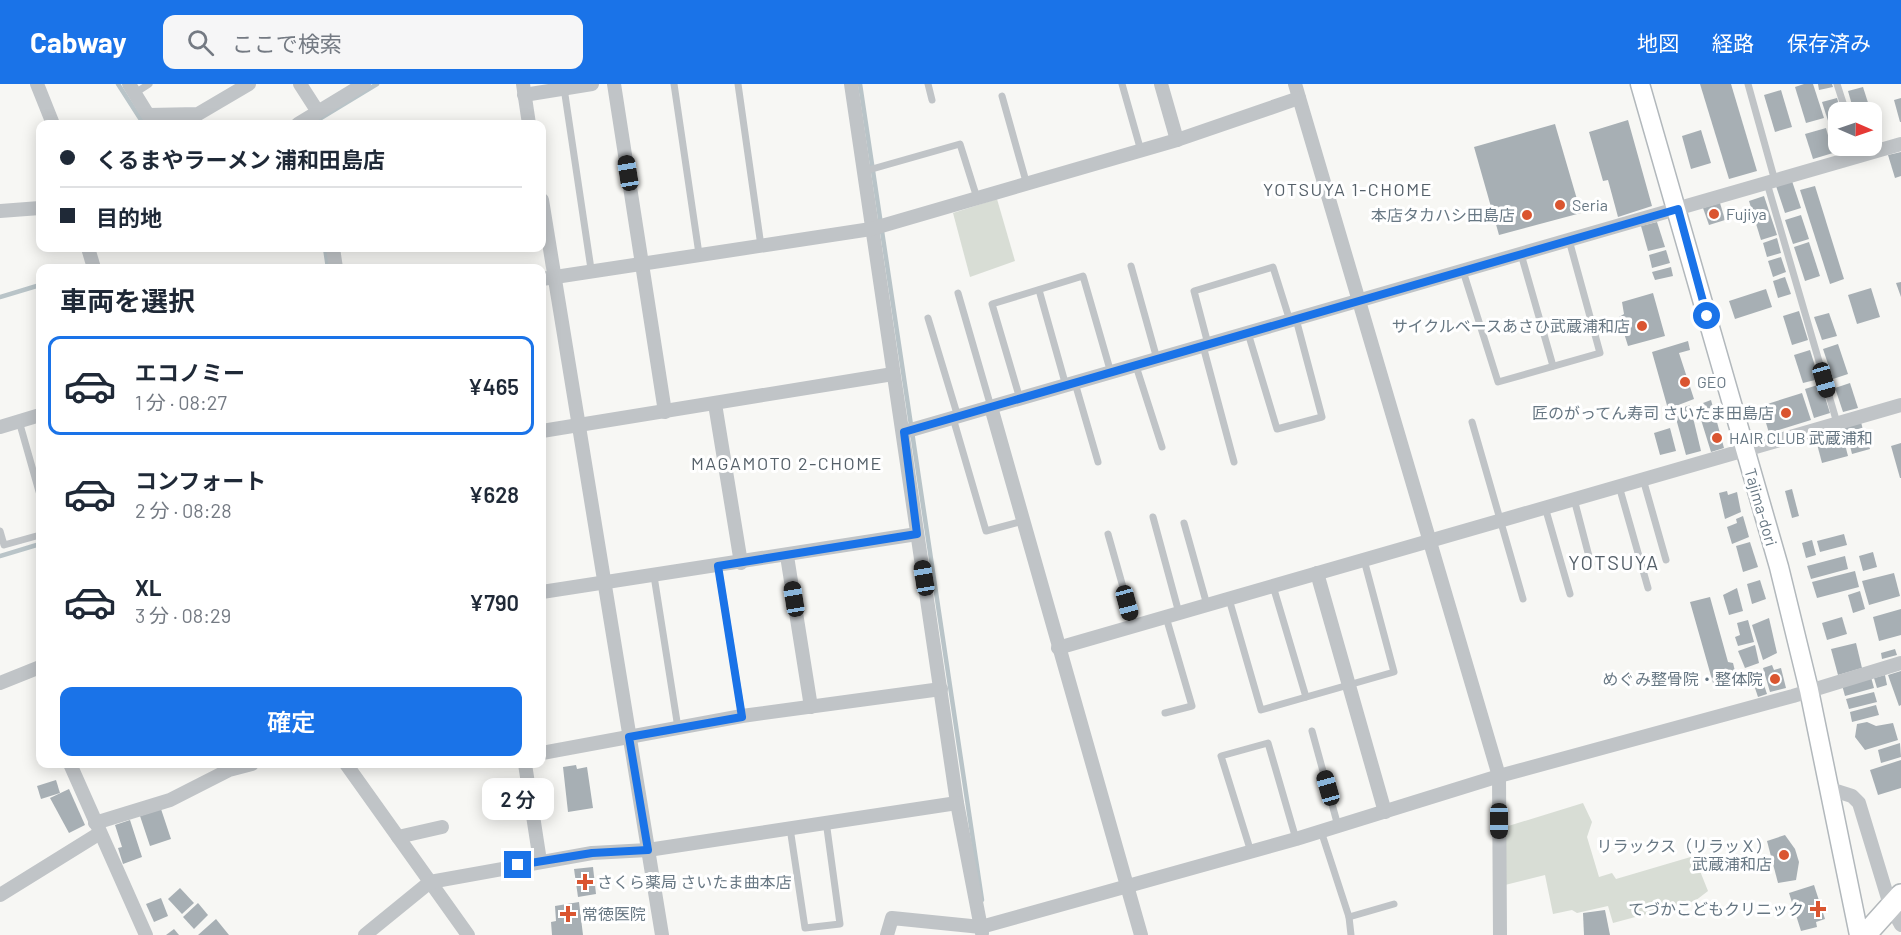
<!DOCTYPE html>
<html lang="ja">
<head>
<meta charset="utf-8">
<style>
	body { margin:0; font-family:Barlow,"Noto Sans JP",sans-serif; background:#f6f6f7; color:#1f2937; height:100vh; display:flex; flex-direction:column; font-size:22px; white-space:nowrap }
	* { box-sizing:border-box; margin:0 }
	p { font-size:20px; color:#747a83 }
	.icon { flex:none; width:33px; height:33px; fill:none; stroke:currentColor; stroke-width:2; stroke-linecap:round; stroke-linejoin:round }
	.map { position:relative; flex:1; overflow:hidden }
	.details { position:absolute; left:36px; top:180px; width:510px; height:504px; display:flex; flex-direction:column; background:#fff; border-radius:12px; box-shadow:0 3px 15px #0003 }
	.details>* { flex:none }
	.guide { position:absolute; left:36px; top:36px; width:510px; height:132px; border-radius:12px; box-shadow:0 3px 15px #0003; display:grid; align-content:center; height:132px; padding:0 24px; background:#fff }
	.needle { width:39px; rotate:92deg }
	.tools { position:absolute; left:1828px; top:18px; display:grid; gap:12px }
	.tools a { display:grid; place-items:center; width:54px; height:54px; border-radius:12px; background:#fff; box-shadow:0 3px 15px #0003; font-size:30px }
	.end { position:absolute; width:27px; height:27px; margin:-14px; border:8px solid #1a73e8; background:#fff; box-shadow:0 0 0 3px #fff }
	.from { border-radius:50% }
	.bubble { position:absolute; height:42px; border-radius:12px; background:#fff; box-shadow:0 3px 15px #0003; font-size:20px; font-weight:600; line-height:42px; text-align:center }
	.car { position:absolute; width:18px; height:36px; margin:-18px -9px; border-radius:8px; box-shadow:0 0 4px 2px #0007; background:linear-gradient(#222 24%,#8ab4d8 0 40%,#222 0 76%,#8ab4d8 0 86%,#222 0) }
	.guide b { display:flex; align-items:center; gap:21px; height:57px; font-size:22px }
	.guide b+b { border-top:2px solid #e0e1e3 }
	.guide i { width:15px; height:15px; background:#1f2937 }
	ul { padding:0; list-style:none }
	li { display:flex; align-items:center; gap:18px; height:99px; margin:0 12px 9px; padding:0 12px; border:3px solid transparent; border-radius:12px }
	li div { flex:1 }
	li b { display:block; font-size:22px }
	li em { font-style:normal; font-weight:600 }
	li.on { border-color:#1a73e8 }
	li>.icon { width:54px; height:54px; stroke-width:1.5 }
	h2 { padding:0 24px; font-size:27px; line-height:72px }
	.cta { display:flex; gap:12px; margin-top:auto; padding:12px 24px }
	.cta a { flex:1; height:69px; border-radius:12px; background:#1a73e8; color:#fff; font-size:24px; font-weight:600; line-height:69px; text-align:center }
	header { display:flex; align-items:center; gap:36px; box-sizing:border-box; height:84px; padding:0 30px; background:#1a73e8; color:#fff }
	header strong { font-size:28px }
	nav { display:flex; gap:33px; margin-inline-start:auto; font-size:21px }
	.search { width:420px; height:54px; background:#f6f6f7; display:flex; align-items:center; gap:15px; box-sizing:border-box; padding:0 21px; border-radius:12px; color:#747a83; font-size:22px }
	.map>svg:first-child { display:block }
	.green { fill:#d8ddd5 }
	.lines { fill:none; stroke-linecap:round; stroke-linejoin:round }
	.stream { stroke:#b9c4c8; stroke-width:4.5 }
	.building { fill:#a7afb4 }
	.secondary-casing { stroke:#b2b8bc; stroke-width:21 }
	.primary-casing { stroke:#b3b8bb; stroke-width:24 }
	.lane { stroke:#c0c4c7; stroke-width:7 }
	.street { stroke:#c0c4c7; stroke-width:14 }
	.secondary { stroke:#fff; stroke-width:18 }
	.primary { stroke:#fff; stroke-width:21 }
	.route { stroke:#1a73e8; stroke-width:8 }
	.poi-dot { fill:#da5530; stroke:#fff; stroke-width:2 }
	.labels { text-anchor:middle; stroke-width:6; stroke-linejoin:round; paint-order:stroke }
	.poi-label { font-size:16px; fill:#677783; stroke:#fff; text-anchor:start }
	.street-label { font-size:16px; fill:#677783; stroke:#fff }
	.neighbourhood-label { font-size:18px; letter-spacing:1.5px; fill:#556069; stroke:#fff }
	.quarter-label { font-size:20px; letter-spacing:1.5px; fill:#556069; stroke:#fff }
</style>
</head>
<body>
<header>
<strong>Cabway</strong>
<div class="search"><svg class="icon" aria-label="search" viewBox="0 0 24 24"><circle cx="10" cy="10" r="6"/><path d="M15 15l6 6"/></svg>ここで検索</div>
<nav><a>地図</a><a>経路</a><a>保存済み</a></nav>
</header>
<div class="map">
<svg width="1901" height="851" viewBox="0 0 1901 851">
	<rect width="100%" height="100%" fill="#f7f7f4"/>
	<g class="green">
		<path d="M 997,115 L 1015,177 L 970,193 L 953,129 Z"/>
		<path d="M 1583,719 L 1592,738 L 1587,753 L 1599,793 L 1612,789 L 1616,795 L 1694,772 L 1708,807 L 1695,817 L 1613,839 L 1608,822 L 1577,829 L 1572,826 L 1553,830 L 1545,791 L 1505,801 L 1505,743 Z"/>
	</g>
	<g class="lines">
		<g class="stream">
			<path d="M 118,0 L 143,39 L 188,39"/>
			<path d="M 860,0 L 982,816"/>
			<path d="M 311,40 L 377,0"/>
			<path d="M 325,164 L 328,184"/>
			<path d="M 0,213 L 40,201"/>
			<path d="M 0,472 L 40,460"/>
		</g>
	</g>
	<g class="building">
		<path d="M 1700,0 L 1731,0 L 1757,87 L 1729,95 Z"/>
		<path d="M 1804,0 L 1813,0 L 1824,34 L 1806,39 L 1795,3 Z"/>
		<path d="M 1818,0 L 1832,0 L 1833,3 L 1819,6 Z"/>
		<path d="M 1863,3 L 1871,28 L 1854,28 L 1848,7 Z"/>
		<path d="M 1781,6 L 1792,43 L 1775,48 L 1764,11 Z"/>
		<path d="M 1837,14 L 1841,28 L 1839,40 L 1830,43 L 1822,18 Z"/>
		<path d="M 1901,14 L 1901,38 L 1900,38 L 1894,16 Z"/>
		<path d="M 1628,36 L 1652,122 L 1618,133 L 1608,96 L 1603,97 L 1589,48 Z"/>
		<path d="M 1555,40 L 1581,129 L 1499,151 L 1474,63 Z"/>
		<path d="M 1826,44 L 1833,69 L 1813,75 L 1805,50 Z"/>
		<path d="M 1701,46 L 1711,79 L 1691,85 L 1682,52 Z"/>
		<path d="M 1839,48 L 1839,62 L 1849,62 L 1851,66 L 1839,70 L 1833,50 Z"/>
		<path d="M 1901,68 L 1901,92 L 1895,94 L 1888,71 Z"/>
		<path d="M 1792,97 L 1801,124 L 1785,129 L 1776,102 Z"/>
		<path d="M 1815,102 L 1844,195 L 1830,200 L 1800,106 Z"/>
		<path d="M 1764,112 L 1777,151 L 1761,156 L 1749,117 Z"/>
		<path d="M 1720,119 L 1725,136 L 1709,141 L 1703,124 Z"/>
		<path d="M 1801,131 L 1809,155 L 1793,160 L 1785,136 Z"/>
		<path d="M 1657,138 L 1665,163 L 1648,167 L 1641,142 Z"/>
		<path d="M 1777,154 L 1781,169 L 1767,173 L 1763,159 Z"/>
		<path d="M 1809,158 L 1820,192 L 1805,197 L 1794,163 Z"/>
		<path d="M 1666,166 L 1670,179 L 1652,184 L 1649,171 Z"/>
		<path d="M 1781,173 L 1786,188 L 1773,193 L 1768,177 Z"/>
		<path d="M 1671,183 L 1673,192 L 1655,196 L 1652,188 Z"/>
		<path d="M 1785,193 L 1791,210 L 1778,214 L 1773,197 Z"/>
		<path d="M 1901,198 L 1901,213 L 1896,199 Z"/>
		<path d="M 1871,204 L 1880,233 L 1857,240 L 1848,211 Z"/>
		<path d="M 1766,205 L 1772,223 L 1735,235 L 1729,217 Z"/>
		<path d="M 1653,209 L 1665,252 L 1628,262 L 1619,233 L 1624,230 L 1622,218 Z"/>
		<path d="M 1799,227 L 1808,256 L 1792,261 L 1783,232 Z"/>
		<path d="M 1829,229 L 1837,252 L 1822,256 L 1814,233 Z"/>
		<path d="M 1688,257 L 1690,266 L 1679,269 L 1694,315 L 1668,325 L 1652,268 Z"/>
		<path d="M 1838,260 L 1848,290 L 1833,295 L 1823,265 Z"/>
		<path d="M 1810,266 L 1819,295 L 1803,299 L 1794,271 Z"/>
		<path d="M 1850,299 L 1858,324 L 1843,328 L 1835,304 Z"/>
		<path d="M 1821,300 L 1830,329 L 1814,334 L 1805,305 Z"/>
		<path d="M 1802,309 L 1811,336 L 1769,349 L 1761,322 Z"/>
		<path d="M 1711,316 L 1724,364 L 1711,368 L 1698,326 L 1704,324 L 1703,319 Z"/>
		<path d="M 1690,321 L 1701,367 L 1686,371 L 1674,327 Z"/>
		<path d="M 1861,338 L 1864,350 L 1848,354 L 1844,342 Z"/>
		<path d="M 1670,344 L 1676,367 L 1660,371 L 1654,349 Z"/>
		<path d="M 1843,353 L 1848,372 L 1822,379 L 1817,360 Z"/>
		<path d="M 1867,354 L 1870,365 L 1852,370 L 1849,358 Z"/>
		<path d="M 1901,359 L 1901,394 L 1900,394 L 1891,362 Z"/>
		<path d="M 1792,405 L 1799,432 L 1792,434 L 1785,407 Z"/>
		<path d="M 1727,407 L 1728,411 L 1737,408 L 1741,428 L 1725,435 L 1719,409 Z"/>
		<path d="M 1743,432 L 1749,453 L 1732,460 L 1727,443 L 1737,439 L 1736,435 Z"/>
		<path d="M 1844,450 L 1847,461 L 1820,468 L 1817,457 Z"/>
		<path d="M 1812,456 L 1816,471 L 1806,474 L 1802,459 Z"/>
		<path d="M 1750,458 L 1758,483 L 1743,488 L 1736,462 Z"/>
		<path d="M 1873,468 L 1877,483 L 1863,487 L 1859,472 Z"/>
		<path d="M 1845,472 L 1848,485 L 1811,495 L 1807,482 Z"/>
		<path d="M 1855,487 L 1859,503 L 1817,514 L 1812,498 Z"/>
		<path d="M 1894,489 L 1900,512 L 1869,521 L 1862,497 Z"/>
		<path d="M 1760,496 L 1766,515 L 1752,520 L 1747,500 Z"/>
		<path d="M 1737,504 L 1743,527 L 1729,531 L 1723,511 Z"/>
		<path d="M 1860,507 L 1865,525 L 1853,529 L 1848,511 Z"/>
		<path d="M 1710,513 L 1728,578 L 1733,579 L 1736,591 L 1713,599 L 1690,518 Z"/>
		<path d="M 1901,525 L 1901,551 L 1879,557 L 1873,533 Z"/>
		<path d="M 1842,533 L 1847,550 L 1827,556 L 1822,539 Z"/>
		<path d="M 1769,534 L 1777,569 L 1763,576 L 1752,541 Z"/>
		<path d="M 1748,536 L 1754,558 L 1738,562 L 1735,553 L 1740,551 L 1737,539 Z"/>
		<path d="M 1856,559 L 1862,584 L 1838,591 L 1831,565 Z"/>
		<path d="M 1755,561 L 1759,579 L 1745,584 L 1738,567 Z"/>
		<path d="M 1895,565 L 1897,571 L 1882,575 L 1881,569 Z"/>
		<path d="M 1772,581 L 1774,586 L 1781,584 L 1786,604 L 1770,608 L 1763,584 Z"/>
		<path d="M 1759,586 L 1767,610 L 1758,613 L 1754,601 L 1749,603 L 1744,591 Z"/>
		<path d="M 1901,587 L 1901,621 L 1899,622 L 1888,591 Z"/>
		<path d="M 1885,591 L 1887,601 L 1877,604 L 1874,594 Z"/>
		<path d="M 1871,593 L 1874,604 L 1845,612 L 1842,601 Z"/>
		<path d="M 1874,608 L 1877,618 L 1849,625 L 1846,615 Z"/>
		<path d="M 1876,621 L 1879,631 L 1852,638 L 1850,628 Z"/>
		<path d="M 1867,638 L 1876,642 L 1893,639 L 1898,656 L 1865,666 L 1855,653 L 1857,640 Z"/>
		<path d="M 1900,659 L 1901,673 L 1881,679 L 1878,666 Z"/>
		<path d="M 1901,676 L 1901,704 L 1878,711 L 1870,686 Z"/>
		<path d="M 576,681 L 577,685 L 587,683 L 593,724 L 568,728 L 563,683 Z"/>
		<path d="M 56,696 L 60,709 L 41,715 L 37,702 Z"/>
		<path d="M 69,705 L 85,741 L 69,749 L 50,714 Z"/>
		<path d="M 161,725 L 171,755 L 150,762 L 140,732 Z"/>
		<path d="M 130,736 L 142,773 L 123,780 L 118,764 L 122,763 L 115,741 Z"/>
		<path d="M 1785,751 L 1795,765 L 1799,778 L 1796,796 L 1778,799 L 1767,757 Z"/>
		<path d="M 593,783 L 596,810 L 578,813 L 574,785 Z"/>
		<path d="M 1814,801 L 1825,835 L 1816,838 L 1817,843 L 1801,847 L 1789,809 Z"/>
		<path d="M 180,804 L 194,819 L 182,830 L 168,815 Z"/>
		<path d="M 161,814 L 168,832 L 154,838 L 146,820 Z"/>
		<path d="M 579,818 L 583,851 L 552,851 L 551,838 L 556,837 L 555,822 Z"/>
		<path d="M 198,819 L 208,831 L 194,845 L 183,833 Z"/>
		<path d="M 1605,826 L 1610,851 L 1584,851 L 1583,829 Z"/>
		<path d="M 216,835 L 229,851 L 198,851 Z"/>
		<path d="M 174,845 L 179,851 L 166,851 Z"/>
	</g>
	<g class="lines">
		<g class="secondary-casing">
			<path id="secondary" d="M 1640,0 L 1779,483 L 1809,606 L 1859,851"/>
		</g>
		<g class="primary-casing">
			<path id="primary" d="M 1865,851 L 1901,811"/>
		</g>
		<g class="lane">
			<path d="M 674,0 L 699,170"/>
			<path d="M 738,0 L 761,162"/>
			<path d="M 928,0 L 932,16"/>
			<path d="M 1122,0 L 1141,67"/>
			<path d="M 1748,0 L 1775,97"/>
			<path d="M 1837,0 L 1846,28"/>
			<path d="M 564,4 L 591,185"/>
			<path d="M 135,9 L 149,0"/>
			<path d="M 1002,12 L 1027,101"/>
			<path d="M 865,87 L 960,60 L 977,114"/>
			<path d="M 1767,99 L 1837,339"/>
			<path d="M 1521,170 L 1553,282"/>
			<path d="M 1131,182 L 1157,275"/>
			<path d="M 1463,187 L 1498,298 L 1600,269 L 1569,156"/>
			<path d="M 1039,206 L 1066,302"/>
			<path d="M 958,209 L 991,323"/>
			<path d="M 928,234 L 958,333"/>
			<path d="M 1248,249 L 1277,345 L 1322,333 L 1296,235"/>
			<path d="M 1208,260 L 1194,207 L 1273,183 L 1290,237"/>
			<path d="M 1203,262 L 1234,378"/>
			<path d="M 1136,282 L 1162,363"/>
			<path d="M 1075,299 L 1098,378"/>
			<path d="M 1020,315 L 992,220 L 1083,192 L 1111,289"/>
			<path d="M 953,334 L 986,447 L 1023,437"/>
			<path d="M 19,337 L 40,411"/>
			<path d="M 1472,338 L 1523,515"/>
			<path d="M 1643,395 L 1666,476"/>
			<path d="M 1619,402 L 1648,504"/>
			<path d="M 1574,415 L 1591,480"/>
			<path d="M 1545,423 L 1570,510"/>
			<path d="M 1153,433 L 1179,529"/>
			<path d="M 1184,439 L 1207,521"/>
			<path d="M 0,447 L 4,461 L 40,451"/>
			<path d="M 1108,450 L 1134,542"/>
			<path d="M 718,482 L 742,632"/>
			<path d="M 654,492 L 678,644"/>
			<path d="M 1273,502 L 1306,613"/>
			<path d="M 1229,515 L 1261,626 L 1394,588 L 1364,476"/>
			<path d="M 1165,629 L 1192,622 L 1166,533"/>
			<path d="M 1312,647 L 1338,742"/>
			<path d="M 790,744 L 805,844 L 840,840 L 826,737"/>
			<path d="M 1321,747 L 1349,833 L 1351,851"/>
			<path d="M 1251,768 L 1221,672 L 1268,659 L 1296,755"/>
			<path d="M 1349,833 L 1394,820"/>
		</g>
		<g class="street">
			<path d="M 37,0 L 53,40"/>
			<path d="M 129,0 L 148,31 L 198,30 L 249,0"/>
			<path d="M 300,0 L 318,28"/>
			<path d="M 523,0 L 529,40"/>
			<path d="M 614,0 L 665,328"/>
			<path d="M 851,0 L 957,719 L 982,849"/>
			<path d="M 1161,0 L 1177,56"/>
			<path d="M 1295,0 L 1499,692 L 1500,851"/>
			<path d="M 524,11 L 592,0"/>
			<path d="M 298,40 L 364,0"/>
			<path d="M 542,116 L 662,851"/>
			<path d="M 0,127 L 40,124"/>
			<path d="M 88,164 L 94,184"/>
			<path d="M 333,164 L 336,184"/>
			<path d="M 542,195 L 871,145 L 1177,56 L 1299,14"/>
			<path d="M 715,320 L 741,479"/>
			<path d="M 991,323 L 1141,851"/>
			<path d="M 0,343 L 40,331"/>
			<path d="M 542,347 L 893,290"/>
			<path d="M 904,348 L 1901,60"/>
			<path d="M 787,472 L 811,623"/>
			<path d="M 1317,489 L 1385,728"/>
			<path d="M 542,508 L 917,450"/>
			<path d="M 1058,564 L 1901,321"/>
			<path d="M 0,599 L 40,583"/>
			<path d="M 542,669 L 742,632 L 941,605"/>
			<path d="M 70,680 L 146,851"/>
			<path d="M 346,680 L 468,851"/>
			<path d="M 525,680 L 540,777"/>
			<path d="M 1830,705 L 1852,712 L 1859,719 L 1890,821 L 1901,841"/>
			<path d="M 95,739 L 170,716 L 229,686 L 252,680"/>
			<path d="M 398,753 L 442,743"/>
			<path d="M 0,811 L 100,749"/>
			<path d="M 365,851 L 430,798 L 592,769 L 648,766 L 957,719"/>
			<path d="M 887,851 L 892,834 L 981,843 L 1296,755 L 1499,692 L 1793,612 L 1901,579"/>
		</g>
		<use href="#secondary" class="secondary"/>
		<use href="#primary" class="primary"/>
	</g>
	<g class="lines">
		<path class="route" d="M 518,781 L 592,769 L 648,766 L 629,653 L 742,633 L 718,482 L 917,450 L 904,348 L 1678,125 L 1707,232"/>
	</g>
	<g class="poi-dot">
		<circle cx="1560" cy="121" r="6"/>
		<circle cx="1714" cy="130" r="6"/>
		<circle cx="1527" cy="131" r="6"/>
		<circle cx="1642" cy="242" r="6"/>
		<circle cx="1685" cy="298" r="6"/>
		<circle cx="1786" cy="329" r="6"/>
		<circle cx="1717" cy="354" r="6"/>
		<circle cx="1775" cy="595" r="6"/>
		<circle cx="1784" cy="771" r="6"/>
		<path d="M582 789h6v6h6v6h-6v6h-6v-6h-6v-6h6z"/>
		<path d="M1815 816h6v6h6v6h-6v6h-6v-6h-6v-6h6z"/>
		<path d="M565 821h6v6h6v6h-6v6h-6v-6h-6v-6h6z"/>
	</g>
	<g class="labels">
		<g class="poi-label">
			<text x="1572" y="127">Seria</text>
			<text x="1726" y="136">Fujiya</text>
			<text x="1515" y="137" text-anchor="end">本店タカハシ田島店</text>
			<text x="1630" y="248" text-anchor="end">サイクルベースあさひ武蔵浦和店</text>
			<text x="1697" y="304">GEO</text>
			<text x="1774" y="335" text-anchor="end">匠のがってん寿司 さいたま田島店</text>
			<text x="1729" y="360">HAIR CLUB 武蔵浦和</text>
			<text x="1763" y="601" text-anchor="end">めぐみ整骨院・整体院</text>
			<text x="1772" y="768" text-anchor="end">リラックス（リラッＸ）<tspan x="1772" dy="18">武蔵浦和店</tspan></text>
			<text x="597" y="804">さくら薬局 さいたま曲本店</text>
			<text x="1804" y="831" text-anchor="end">てづかこどもクリニック</text>
			<text x="582" y="836">常徳医院</text>
		</g>
		<g class="street-label">
			<text transform="translate(1761 423) rotate(74)" y="6">Tajima-dori</text>
		</g>
		<g class="neighbourhood-label">
			<text x="1348" y="112">YOTSUYA 1-CHOME</text>
			<text x="787" y="386">MAGAMOTO 2-CHOME</text>
		</g>
		<g class="quarter-label">
			<text x="1614" y="486">YOTSUYA</text>
		</g>
	</g>
</svg>
<div class="tools">
<a><svg class="needle" viewBox="-14 -14 28 28"><path d="M0-13l5 13h-10z" fill="#e53935"/><path d="M0 13l5-13h-10z" fill="#747a83"/></svg></a>
</div>
<i class="end from" style="left:1707px;top:232px"></i>
<i class="end" style="left:518px;top:781px"></i>
<div class="bubble" style="left:482px;top:694px;width:72px">2 分</div>
<i class="car" style="left:628px;top:89px;rotate:351deg"></i>
<i class="car" style="left:1824px;top:296px;rotate:164deg"></i>
<i class="car" style="left:924px;top:494px;rotate:351deg"></i>
<i class="car" style="left:794px;top:515px;rotate:351deg"></i>
<i class="car" style="left:1127px;top:519px;rotate:165deg"></i>
<i class="car" style="left:1328px;top:704px;rotate:344deg"></i>
<i class="car" style="left:1499px;top:737px;rotate:180deg"></i>
<div class="guide">
<b><i class="from"></i>くるまやラーメン 浦和田島店</b>
<b><i></i>目的地</b>
</div>
<section class="details">
<h2>車両を選択</h2>
<ul>
<li class="on"><svg class="icon" aria-label="car" viewBox="0 0 24 24"><path d="M5 17H2v-5l4-1 3-4h7l3 4 3 1v5h-3M9 17h6M6 11h13"/><circle cx="7" cy="17" r="2"/><circle cx="17" cy="17" r="2"/></svg><div><b>エコノミー</b><p>1 分 · 08:27</p></div><em>¥465</em></li>
<li><svg class="icon" aria-label="car" viewBox="0 0 24 24"><path d="M5 17H2v-5l4-1 3-4h7l3 4 3 1v5h-3M9 17h6M6 11h13"/><circle cx="7" cy="17" r="2"/><circle cx="17" cy="17" r="2"/></svg><div><b>コンフォート</b><p>2 分 · 08:28</p></div><em>¥628</em></li>
<li><svg class="icon" aria-label="car" viewBox="0 0 24 24"><path d="M5 17H2v-5l4-1 3-4h7l3 4 3 1v5h-3M9 17h6M6 11h13"/><circle cx="7" cy="17" r="2"/><circle cx="17" cy="17" r="2"/></svg><div><b>XL</b><p>3 分 · 08:29</p></div><em>¥790</em></li>
</ul>
<div class="cta"><a>確定</a></div>
</section>
</div>
</body>
</html>
